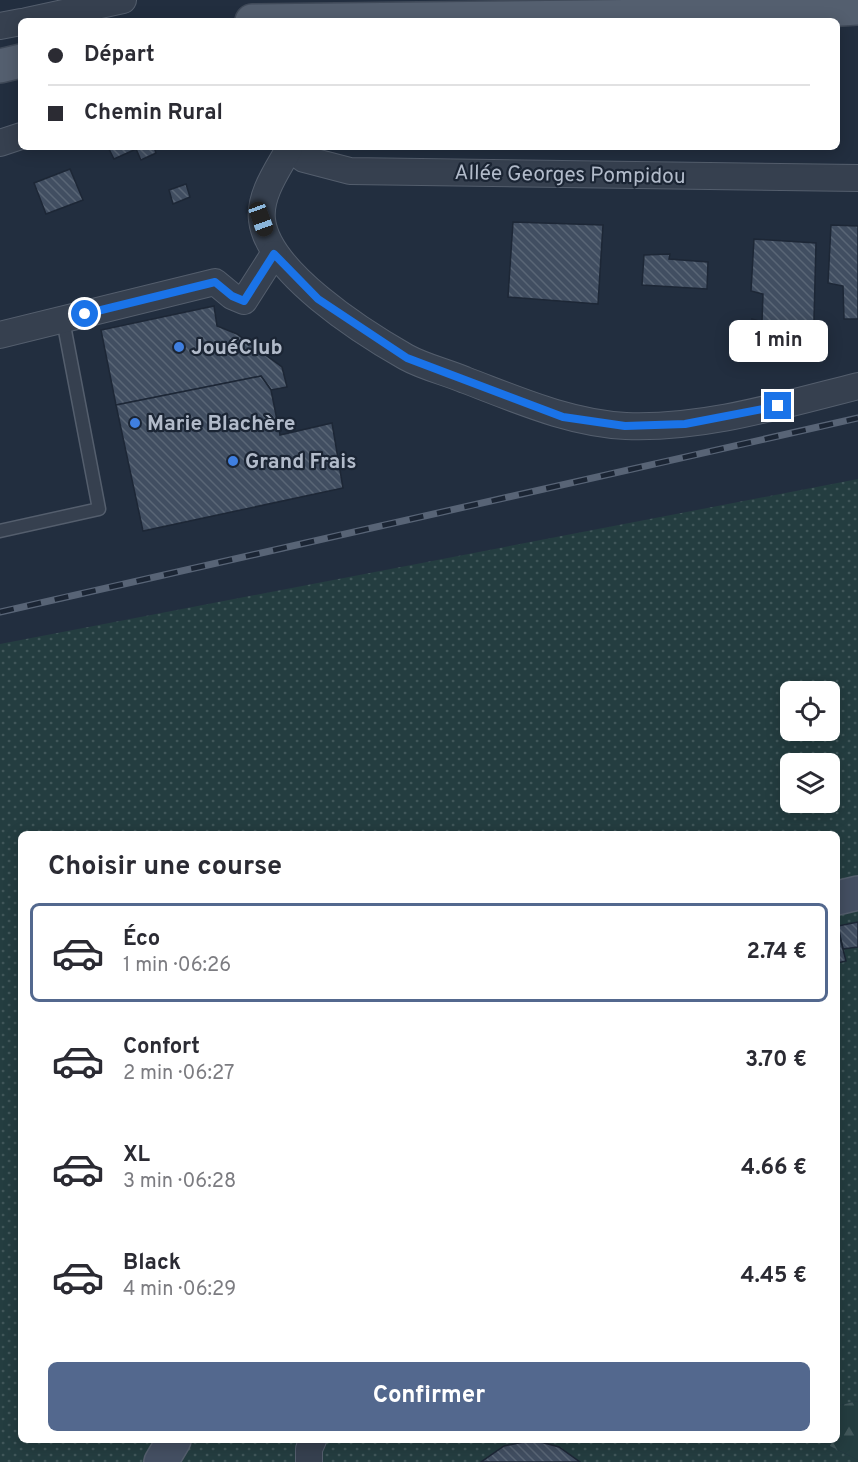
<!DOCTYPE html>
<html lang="fr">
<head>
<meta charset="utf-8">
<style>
	body { margin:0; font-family:Overpass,sans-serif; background:#f7f7f7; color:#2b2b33; height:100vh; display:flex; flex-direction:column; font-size:22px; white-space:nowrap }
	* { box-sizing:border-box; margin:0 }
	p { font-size:20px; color:#7c7c81 }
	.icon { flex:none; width:33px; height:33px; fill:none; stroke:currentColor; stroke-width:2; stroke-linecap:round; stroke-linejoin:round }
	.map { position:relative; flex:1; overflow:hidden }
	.sheet { position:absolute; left:18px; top:831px; width:822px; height:612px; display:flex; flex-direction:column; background:#fff; border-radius:9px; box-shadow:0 3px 15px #0003 }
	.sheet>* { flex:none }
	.banner { position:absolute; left:18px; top:18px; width:822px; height:132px; border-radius:9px; box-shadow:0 3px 15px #0003; display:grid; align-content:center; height:132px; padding:0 30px; background:#fff }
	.tools { position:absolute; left:780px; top:681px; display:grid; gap:12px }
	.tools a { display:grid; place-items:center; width:60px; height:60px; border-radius:9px; background:#fff; box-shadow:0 3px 15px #0003; font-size:30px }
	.end { position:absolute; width:27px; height:27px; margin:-14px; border:8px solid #1a73e8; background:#fff; box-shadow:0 0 0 3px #fff }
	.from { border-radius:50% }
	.bubble { position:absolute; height:42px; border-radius:9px; background:#fff; box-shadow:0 3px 15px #0003; font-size:20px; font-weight:700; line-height:42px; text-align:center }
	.car { position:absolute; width:18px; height:36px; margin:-18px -9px; border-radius:8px; box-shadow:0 0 4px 2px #0007; background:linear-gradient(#222 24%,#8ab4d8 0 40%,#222 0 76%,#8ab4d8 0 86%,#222 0) }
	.banner b { display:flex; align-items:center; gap:21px; height:57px; font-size:22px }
	.banner b+b { border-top:2px solid #e1e1e2 }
	.banner i { width:15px; height:15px; background:#2b2b33 }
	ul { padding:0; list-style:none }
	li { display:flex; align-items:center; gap:18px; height:99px; margin:0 12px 9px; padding:0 18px; border:3px solid transparent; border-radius:9px }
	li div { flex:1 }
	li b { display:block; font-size:22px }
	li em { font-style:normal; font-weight:700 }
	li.current { border-color:#53688e }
	li>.icon { width:54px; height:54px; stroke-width:1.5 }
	h2 { padding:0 30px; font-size:27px; line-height:72px }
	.cta { display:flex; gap:12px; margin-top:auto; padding:12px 30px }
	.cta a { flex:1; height:69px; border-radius:9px; background:#53688e; color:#fff; font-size:24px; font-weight:700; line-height:69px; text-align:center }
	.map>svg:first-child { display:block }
	.grass { fill:url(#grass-dots); fill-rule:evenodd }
	.forest { fill:url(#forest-firs) }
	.building { fill:url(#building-back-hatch); stroke:#1d2736; stroke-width:1.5 }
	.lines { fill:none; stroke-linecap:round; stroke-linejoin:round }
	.lane-casing { stroke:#545e6d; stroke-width:15 }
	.street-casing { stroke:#545e6d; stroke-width:28 }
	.secondary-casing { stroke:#545e6d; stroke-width:36 }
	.primary-casing { stroke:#3f4958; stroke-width:36 }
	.lane { stroke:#36404f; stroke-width:12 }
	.street { stroke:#36404f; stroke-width:26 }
	.secondary { stroke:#444f62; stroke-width:33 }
	.primary { stroke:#545f6f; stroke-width:33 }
	.rail-casing { stroke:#586476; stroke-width:7 }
	.rail { stroke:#1b2534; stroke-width:4.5; stroke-dasharray:14; stroke-linecap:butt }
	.route { stroke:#1a73e8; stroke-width:8 }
	.shop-dot { fill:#3f7fe0; stroke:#1b2534; stroke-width:2 }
	.labels { text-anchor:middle; stroke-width:4.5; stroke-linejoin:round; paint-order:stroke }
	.street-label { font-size:21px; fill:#b2bbca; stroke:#1b2534 }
	.poi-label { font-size:21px; font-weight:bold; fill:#b2bbca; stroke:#1b2534; text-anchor:start }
</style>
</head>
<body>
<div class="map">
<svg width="858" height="1462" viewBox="0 0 858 1462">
	<defs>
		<pattern id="grass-dots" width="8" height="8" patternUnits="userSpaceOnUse" patternTransform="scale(1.5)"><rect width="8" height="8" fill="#243d40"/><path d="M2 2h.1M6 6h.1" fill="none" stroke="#41575a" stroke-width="1.8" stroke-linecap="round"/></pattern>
		<pattern id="forest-firs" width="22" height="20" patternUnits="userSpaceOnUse" patternTransform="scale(1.5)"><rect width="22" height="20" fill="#243d40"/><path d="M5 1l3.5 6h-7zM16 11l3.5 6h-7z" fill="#41575a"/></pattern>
		<pattern id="building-back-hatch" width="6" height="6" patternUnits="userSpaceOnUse" patternTransform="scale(1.5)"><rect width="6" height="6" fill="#414e61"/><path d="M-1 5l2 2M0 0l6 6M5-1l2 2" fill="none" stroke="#5a6676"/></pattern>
	</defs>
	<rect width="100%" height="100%" fill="#222e3f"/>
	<path class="grass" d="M 858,479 L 858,1401 L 837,1406 L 837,834 L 21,834 L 21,1440 L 818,1440 L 858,1460 L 858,1462 L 0,1462 L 0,644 ZM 790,692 L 830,692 L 830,730 L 790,730 ZM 790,764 L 830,764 L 830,802 L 790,802 Z"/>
	<path class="forest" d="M 858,1401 L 858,1460 L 818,1440 L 837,1440 L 837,1406 Z"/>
	<g class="building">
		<path d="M 108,147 L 154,147 L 156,153 L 141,160 L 136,149 L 114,159 Z"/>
		<path d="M 70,169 L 83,200 L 46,214 L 34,183 Z"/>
		<path d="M 186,184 L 190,197 L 173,204 L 169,190 Z"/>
		<path d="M 513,222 L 603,225 L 598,304 L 508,297 Z"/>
		<path d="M 831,225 L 858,226 L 858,319 L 844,319 L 843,286 L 828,283 Z"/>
		<path d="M 754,239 L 816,243 L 813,357 L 793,356 L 792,361 L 749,359 L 752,319 L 762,322 L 763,294 L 751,291 Z"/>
		<path d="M 670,254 L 669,259 L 708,262 L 707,289 L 642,285 L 644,255 Z"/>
		<path d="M 214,306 L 217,326 L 237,334 L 282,367 L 287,387 L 271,390 L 261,376 L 116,405 L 101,330 Z"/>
		<path d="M 261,376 L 271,390 L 280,435 L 332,423 L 343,488 L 143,531 L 116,405 Z"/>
		<path d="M 858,922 L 858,947 L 843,949 L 838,926 Z"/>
		<path d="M 837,926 L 846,961 L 837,963 Z"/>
		<path d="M 533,1440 L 559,1447 L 580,1462 L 481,1462 L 504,1446 Z"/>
	</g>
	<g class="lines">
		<g class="lane-casing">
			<path id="lane" d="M 0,531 L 99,509 L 63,320"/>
		</g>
		<g class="street-casing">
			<g id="street">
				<path d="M 27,21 L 123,0"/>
				<path d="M 0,26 L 21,22"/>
				<path d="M 0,143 L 21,136"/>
				<path d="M 288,147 L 304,159 L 350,171 L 858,178"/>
				<path d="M 289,149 C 278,169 259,195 262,220 C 268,272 362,332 406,357 C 424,367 446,372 465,380 C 518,400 569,423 626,426 C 704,429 782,405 858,386"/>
				<path d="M 0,335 L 215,282 L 232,296 L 244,301 L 274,254"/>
				<path d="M 309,1462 L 309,1449 L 313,1440"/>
			</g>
		</g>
		<g class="secondary-casing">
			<g id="secondary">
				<path d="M 837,898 L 858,893"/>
				<path d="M 161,1462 L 174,1440"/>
			</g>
		</g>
		<g class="primary-casing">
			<g id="primary">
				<path d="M 252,21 L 748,15 L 858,8"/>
				<path d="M 0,66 L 21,61"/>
			</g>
		</g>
		<use href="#lane" class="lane"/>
		<use href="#street" class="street"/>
		<use href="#secondary" class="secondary"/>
		<use href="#primary" class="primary"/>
		<g class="rail-casing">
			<path id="rail" d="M 0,612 L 858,418"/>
		</g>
		<use href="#rail" class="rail"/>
	</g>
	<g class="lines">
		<path class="route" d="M 85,314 L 215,282 L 232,296 L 244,301 L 274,254 L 318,299 L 407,358 L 563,417 L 625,426 L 685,424 L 778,406"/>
	</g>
	<g class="shop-dot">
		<circle cx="179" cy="347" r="6"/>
		<circle cx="135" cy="423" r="6"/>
		<circle cx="233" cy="461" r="6"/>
	</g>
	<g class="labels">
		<g class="street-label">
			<text transform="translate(570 174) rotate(1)" y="7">Allée Georges Pompidou</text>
		</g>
		<g class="poi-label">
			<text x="191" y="354">JouéClub</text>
			<text x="147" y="430">Marie Blachère</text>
			<text x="245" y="468">Grand Frais</text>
		</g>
	</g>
</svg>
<div class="tools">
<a><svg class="icon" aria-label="locate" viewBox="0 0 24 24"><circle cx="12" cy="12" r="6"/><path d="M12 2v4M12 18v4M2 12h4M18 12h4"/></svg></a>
<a><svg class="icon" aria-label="layers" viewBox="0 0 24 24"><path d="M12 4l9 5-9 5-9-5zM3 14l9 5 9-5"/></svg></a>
</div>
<i class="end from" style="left:85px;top:314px"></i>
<i class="end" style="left:778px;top:406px"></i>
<div class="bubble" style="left:729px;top:320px;width:99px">1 min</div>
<i class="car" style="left:261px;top:219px;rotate:160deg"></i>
<div class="banner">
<b><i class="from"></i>Départ</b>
<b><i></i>Chemin Rural</b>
</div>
<section class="sheet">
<h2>Choisir une course</h2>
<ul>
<li class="current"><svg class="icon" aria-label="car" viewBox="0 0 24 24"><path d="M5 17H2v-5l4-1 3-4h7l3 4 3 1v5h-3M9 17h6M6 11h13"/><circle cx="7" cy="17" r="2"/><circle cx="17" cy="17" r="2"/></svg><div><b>Éco</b><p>1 min · 06:26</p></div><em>2.74 €</em></li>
<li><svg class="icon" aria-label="car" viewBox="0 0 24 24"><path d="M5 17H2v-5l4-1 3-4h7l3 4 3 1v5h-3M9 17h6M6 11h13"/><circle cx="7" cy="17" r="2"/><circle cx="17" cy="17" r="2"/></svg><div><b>Confort</b><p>2 min · 06:27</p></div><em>3.70 €</em></li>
<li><svg class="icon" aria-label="car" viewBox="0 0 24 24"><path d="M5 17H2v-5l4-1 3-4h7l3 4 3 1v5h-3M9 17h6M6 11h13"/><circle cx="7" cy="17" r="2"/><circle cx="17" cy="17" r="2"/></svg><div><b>XL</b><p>3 min · 06:28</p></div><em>4.66 €</em></li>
<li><svg class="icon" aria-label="car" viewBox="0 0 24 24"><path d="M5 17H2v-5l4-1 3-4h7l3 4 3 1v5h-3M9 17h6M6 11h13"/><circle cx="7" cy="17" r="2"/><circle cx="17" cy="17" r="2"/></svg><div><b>Black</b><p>4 min · 06:29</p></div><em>4.45 €</em></li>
</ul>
<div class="cta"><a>Confirmer</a></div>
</section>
</div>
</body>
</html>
